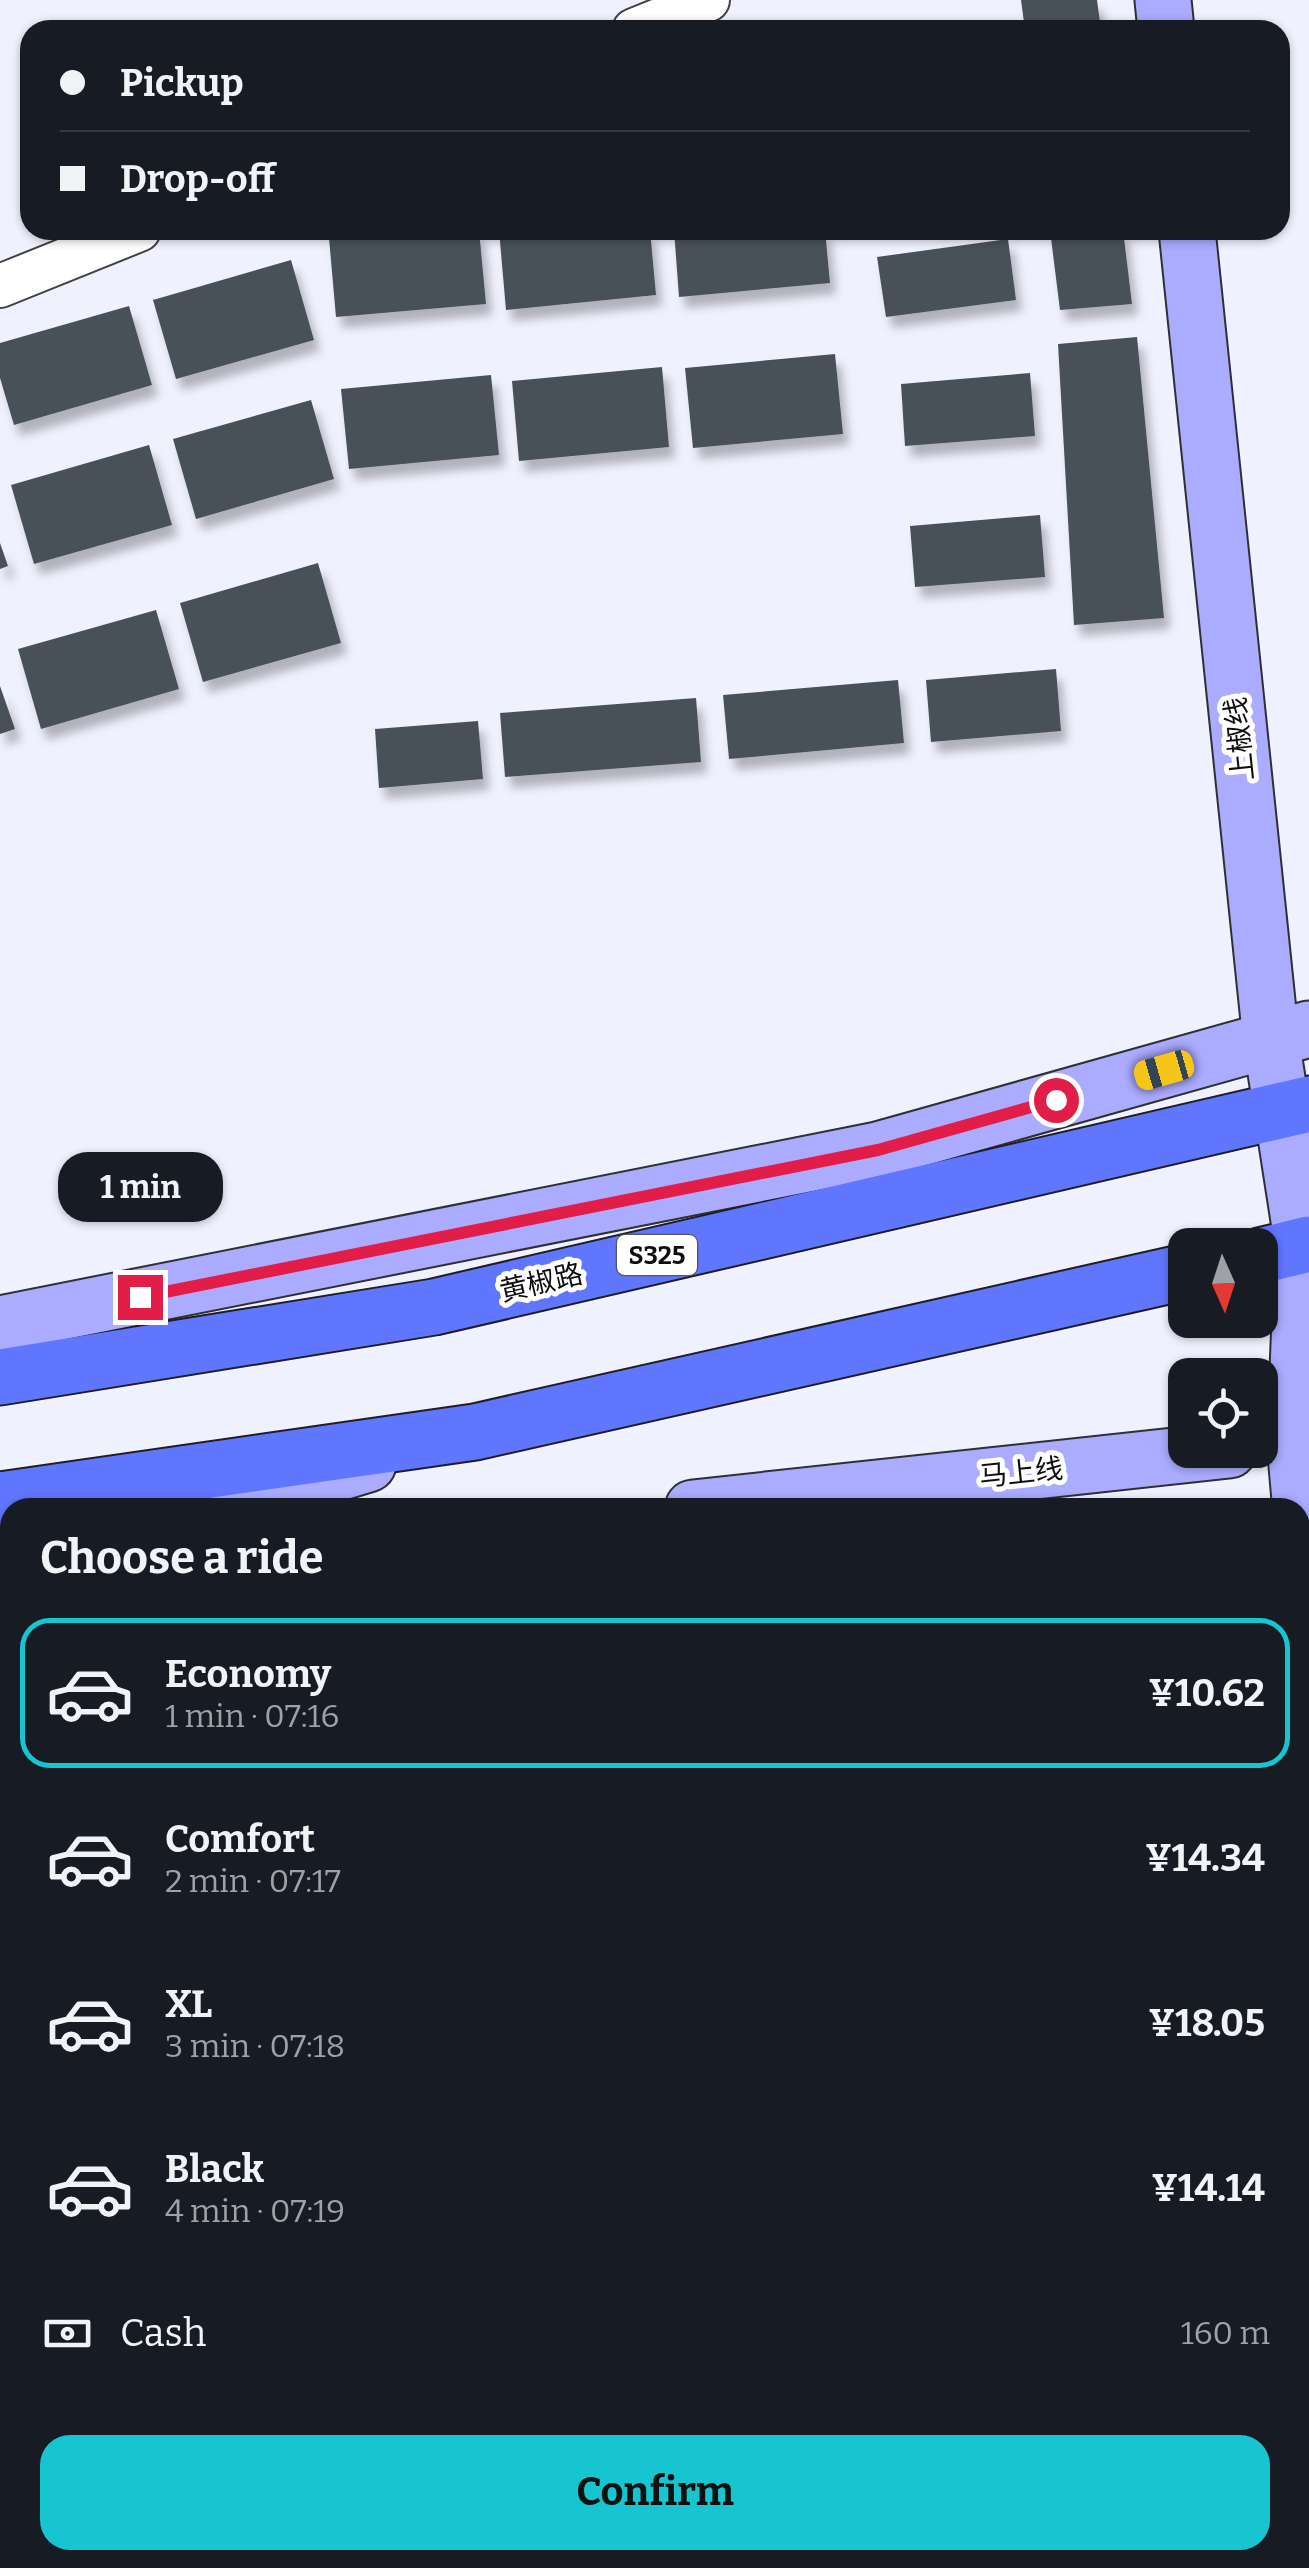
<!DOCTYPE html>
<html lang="en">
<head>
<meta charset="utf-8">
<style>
	body { margin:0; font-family:Bitter,"Noto Sans SC",serif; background:#20242c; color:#f1f3f6; height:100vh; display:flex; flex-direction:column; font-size:38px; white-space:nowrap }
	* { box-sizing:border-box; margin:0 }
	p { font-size:32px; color:#9ea1a6 }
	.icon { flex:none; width:55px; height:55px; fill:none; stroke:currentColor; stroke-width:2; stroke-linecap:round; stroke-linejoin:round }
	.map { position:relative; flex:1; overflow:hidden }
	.details { position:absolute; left:0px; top:1498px; width:1310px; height:1072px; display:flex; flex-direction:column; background:#171b24; border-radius:30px 30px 0 0; box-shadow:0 2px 8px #0004 }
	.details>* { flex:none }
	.guide { position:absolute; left:20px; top:20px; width:1270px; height:220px; border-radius:30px; box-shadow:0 2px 8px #0004; display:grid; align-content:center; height:220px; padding:0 40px; background:#171b24 }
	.needle { width:65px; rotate:177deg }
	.tools { position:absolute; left:1168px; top:1228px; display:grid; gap:20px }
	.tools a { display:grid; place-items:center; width:110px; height:110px; border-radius:20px; background:#171b24; box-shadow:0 2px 8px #0004; font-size:50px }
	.end { position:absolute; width:45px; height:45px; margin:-22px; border:12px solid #e11d48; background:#fff; box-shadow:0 0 0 5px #fff }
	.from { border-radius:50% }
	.bubble { position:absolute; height:70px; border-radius:30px; background:#171b24; box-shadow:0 2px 8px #0004; font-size:32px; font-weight:700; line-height:70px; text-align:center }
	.car { position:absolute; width:30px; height:60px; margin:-30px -15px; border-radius:12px; box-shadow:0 0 8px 2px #0007; background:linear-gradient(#f5c518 24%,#345 0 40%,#f5c518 0 76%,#345 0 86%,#f5c518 0) }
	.guide b { display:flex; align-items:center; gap:35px; height:95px; font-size:38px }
	.guide b+b { border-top:2px solid #363941 }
	.guide i { width:25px; height:25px; background:#f1f3f6 }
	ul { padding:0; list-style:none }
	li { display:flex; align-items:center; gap:30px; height:150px; margin:0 20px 15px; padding:0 20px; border:5px solid transparent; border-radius:30px }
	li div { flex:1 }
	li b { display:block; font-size:38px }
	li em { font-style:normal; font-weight:700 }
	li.selected { border-color:#16c5cf }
	li>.icon { width:90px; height:90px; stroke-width:1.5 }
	h2 { padding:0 40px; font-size:45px; line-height:120px }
	.pay { display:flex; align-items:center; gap:25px; height:110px; padding:0 40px; font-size:38px }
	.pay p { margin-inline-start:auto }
	.primary-button { display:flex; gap:20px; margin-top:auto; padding:20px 40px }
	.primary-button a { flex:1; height:115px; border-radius:30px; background:#16c5cf; color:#111; font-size:40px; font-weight:700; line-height:115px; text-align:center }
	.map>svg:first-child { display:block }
	.industrial { fill:#e2eee2 }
	.building { fill:#495158; filter:url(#shadow) }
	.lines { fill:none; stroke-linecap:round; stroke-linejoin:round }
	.street-casing { stroke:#414141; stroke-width:46 }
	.secondary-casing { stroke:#303030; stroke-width:59 }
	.primary-casing { stroke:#1f1f1f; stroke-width:59 }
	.street { stroke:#fff; stroke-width:42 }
	.secondary { stroke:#ababff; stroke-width:55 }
	.primary { stroke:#6076ff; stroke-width:55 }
	.route { stroke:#e11d48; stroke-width:12 }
	.labels { text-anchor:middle; stroke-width:10; stroke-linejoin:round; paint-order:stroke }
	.shield { fill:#fff; stroke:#565656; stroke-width:2.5 }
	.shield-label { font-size:25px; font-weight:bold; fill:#0e0e0e }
	.street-label { font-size:28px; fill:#0e0e0e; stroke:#fff }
</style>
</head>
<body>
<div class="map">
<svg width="1309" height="2568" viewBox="0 0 1309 2568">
	<defs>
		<filter id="shadow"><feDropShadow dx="6" dy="11" stdDeviation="5" flood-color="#0004"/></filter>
	</defs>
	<rect width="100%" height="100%" fill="#f0f1ff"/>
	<path class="industrial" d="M 1309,1623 L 1309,2568 L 0,2568 L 0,1730 L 10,1729 L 10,2560 L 1300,2560 L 1300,1624 Z"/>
	<g class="building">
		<path d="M 1021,0 L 1097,0 L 1101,30 L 1025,30 Z"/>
		<path d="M 411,230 L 479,230 L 486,304 L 336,317 L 329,238 Z"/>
		<path d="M 499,230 L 650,230 L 656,295 L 506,310 Z"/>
		<path d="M 674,230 L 825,230 L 830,283 L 679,297 Z"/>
		<path d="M 1050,230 L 1123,230 L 1132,304 L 1060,310 Z"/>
		<path d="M 1008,239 L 1016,300 L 886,317 L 877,257 Z"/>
		<path d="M 291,260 L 314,340 L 176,379 L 153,300 Z"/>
		<path d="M 129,306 L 152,385 L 14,425 L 0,378 L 0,343 Z"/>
		<path d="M 1137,337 L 1164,618 L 1074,625 L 1058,344 Z"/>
		<path d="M 835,354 L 843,434 L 693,448 L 685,368 Z"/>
		<path d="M 662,367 L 669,447 L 519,461 L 512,381 Z"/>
		<path d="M 1030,373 L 1035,436 L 905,446 L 901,384 Z"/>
		<path d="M 491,375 L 499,455 L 349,469 L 341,389 Z"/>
		<path d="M 311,400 L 334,479 L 196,519 L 173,439 Z"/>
		<path d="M 149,445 L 172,525 L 34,564 L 11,485 Z"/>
		<path d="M 1040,515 L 1045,577 L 915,587 L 910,526 Z"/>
		<path d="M 0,543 L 8,566 L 0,569 Z"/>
		<path d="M 318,563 L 341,643 L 203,682 L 180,603 Z"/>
		<path d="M 156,610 L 179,689 L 41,729 L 18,649 Z"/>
		<path d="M 1056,669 L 1061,731 L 931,742 L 926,680 Z"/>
		<path d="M 898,680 L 904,743 L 729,759 L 723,695 Z"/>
		<path d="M 0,686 L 15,729 L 0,734 Z"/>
		<path d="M 696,698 L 701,762 L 505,777 L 500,713 Z"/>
		<path d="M 478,721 L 483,779 L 379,788 L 375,729 Z"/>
		<path d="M 175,2560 L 663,2560 L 664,2568 L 176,2568 Z"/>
	</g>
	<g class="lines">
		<g class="street-casing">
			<g id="street">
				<path d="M 634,30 L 708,0"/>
				<path d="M 0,286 L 139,230"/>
			</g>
		</g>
		<g class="secondary-casing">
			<g id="secondary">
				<path d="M 1163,0 L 1166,30"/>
				<path d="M 1187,230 L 1271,1040 L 1303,1246 L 1295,1443 L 1309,1603"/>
				<path d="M 0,1324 L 878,1150 L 1309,1029"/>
				<path d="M 222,1508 L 368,1464"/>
				<path d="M 693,1508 L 1229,1450"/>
				<path d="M 0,1574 L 10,1571"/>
				<path d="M 0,2121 L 10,2255"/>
				<path d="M 33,2560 L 33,2568"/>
			</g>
		</g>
		<g class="primary-casing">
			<g id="primary">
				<path d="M 1260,1256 L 1309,1244"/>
				<path d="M 0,1377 L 434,1307 L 1309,1104"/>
				<path d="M 0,1500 L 475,1432 L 1185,1272"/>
			</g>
		</g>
		<use href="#street" class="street"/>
		<use href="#secondary" class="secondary"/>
		<use href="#primary" class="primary"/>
	</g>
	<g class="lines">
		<path class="route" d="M 140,1297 L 878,1150 L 1056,1100"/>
	</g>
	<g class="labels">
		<rect class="shield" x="617" y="1235" width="80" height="40" rx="8"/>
		<g class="shield-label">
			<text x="657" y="1264">S325</text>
		</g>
		<g class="street-label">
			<text transform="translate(1239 739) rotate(-96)" y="10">上椒线</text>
			<text transform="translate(541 1282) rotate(-13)" y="10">黄椒路</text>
			<text transform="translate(1021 1472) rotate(-6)" y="10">马上线</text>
		</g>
	</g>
</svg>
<div class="tools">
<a><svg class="needle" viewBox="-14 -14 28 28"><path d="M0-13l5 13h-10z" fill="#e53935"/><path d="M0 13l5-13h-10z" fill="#9ea1a6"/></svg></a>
<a><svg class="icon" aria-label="locate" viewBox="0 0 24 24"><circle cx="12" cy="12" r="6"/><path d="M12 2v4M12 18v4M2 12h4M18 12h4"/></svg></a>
</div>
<i class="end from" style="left:1056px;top:1100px"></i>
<i class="end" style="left:140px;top:1297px"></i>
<div class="bubble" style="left:58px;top:1152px;width:165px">1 min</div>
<i class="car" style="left:1164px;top:1070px;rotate:254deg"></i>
<div class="guide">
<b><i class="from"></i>Pickup</b>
<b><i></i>Drop-off</b>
</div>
<section class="details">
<h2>Choose a ride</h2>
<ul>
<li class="selected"><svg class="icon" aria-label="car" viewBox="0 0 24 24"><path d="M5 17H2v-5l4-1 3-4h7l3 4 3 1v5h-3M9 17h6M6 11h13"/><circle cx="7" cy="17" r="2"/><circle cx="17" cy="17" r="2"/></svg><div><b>Economy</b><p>1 min · 07:16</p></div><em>¥10.62</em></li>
<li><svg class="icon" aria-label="car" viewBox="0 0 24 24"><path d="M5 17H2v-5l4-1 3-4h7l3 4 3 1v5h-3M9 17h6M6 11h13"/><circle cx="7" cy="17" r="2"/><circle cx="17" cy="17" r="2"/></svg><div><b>Comfort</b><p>2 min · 07:17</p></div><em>¥14.34</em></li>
<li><svg class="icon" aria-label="car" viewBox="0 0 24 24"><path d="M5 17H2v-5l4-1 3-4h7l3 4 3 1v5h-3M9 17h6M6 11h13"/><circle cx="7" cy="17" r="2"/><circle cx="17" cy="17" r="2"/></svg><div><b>XL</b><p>3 min · 07:18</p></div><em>¥18.05</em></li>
<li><svg class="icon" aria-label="car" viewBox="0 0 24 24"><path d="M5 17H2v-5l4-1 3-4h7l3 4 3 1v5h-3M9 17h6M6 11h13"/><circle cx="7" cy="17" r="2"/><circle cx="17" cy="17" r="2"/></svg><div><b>Black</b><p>4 min · 07:19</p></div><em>¥14.14</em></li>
</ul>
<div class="pay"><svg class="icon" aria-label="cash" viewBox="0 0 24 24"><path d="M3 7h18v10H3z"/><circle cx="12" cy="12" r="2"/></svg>Cash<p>160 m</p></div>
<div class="primary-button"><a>Confirm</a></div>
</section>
</div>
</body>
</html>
